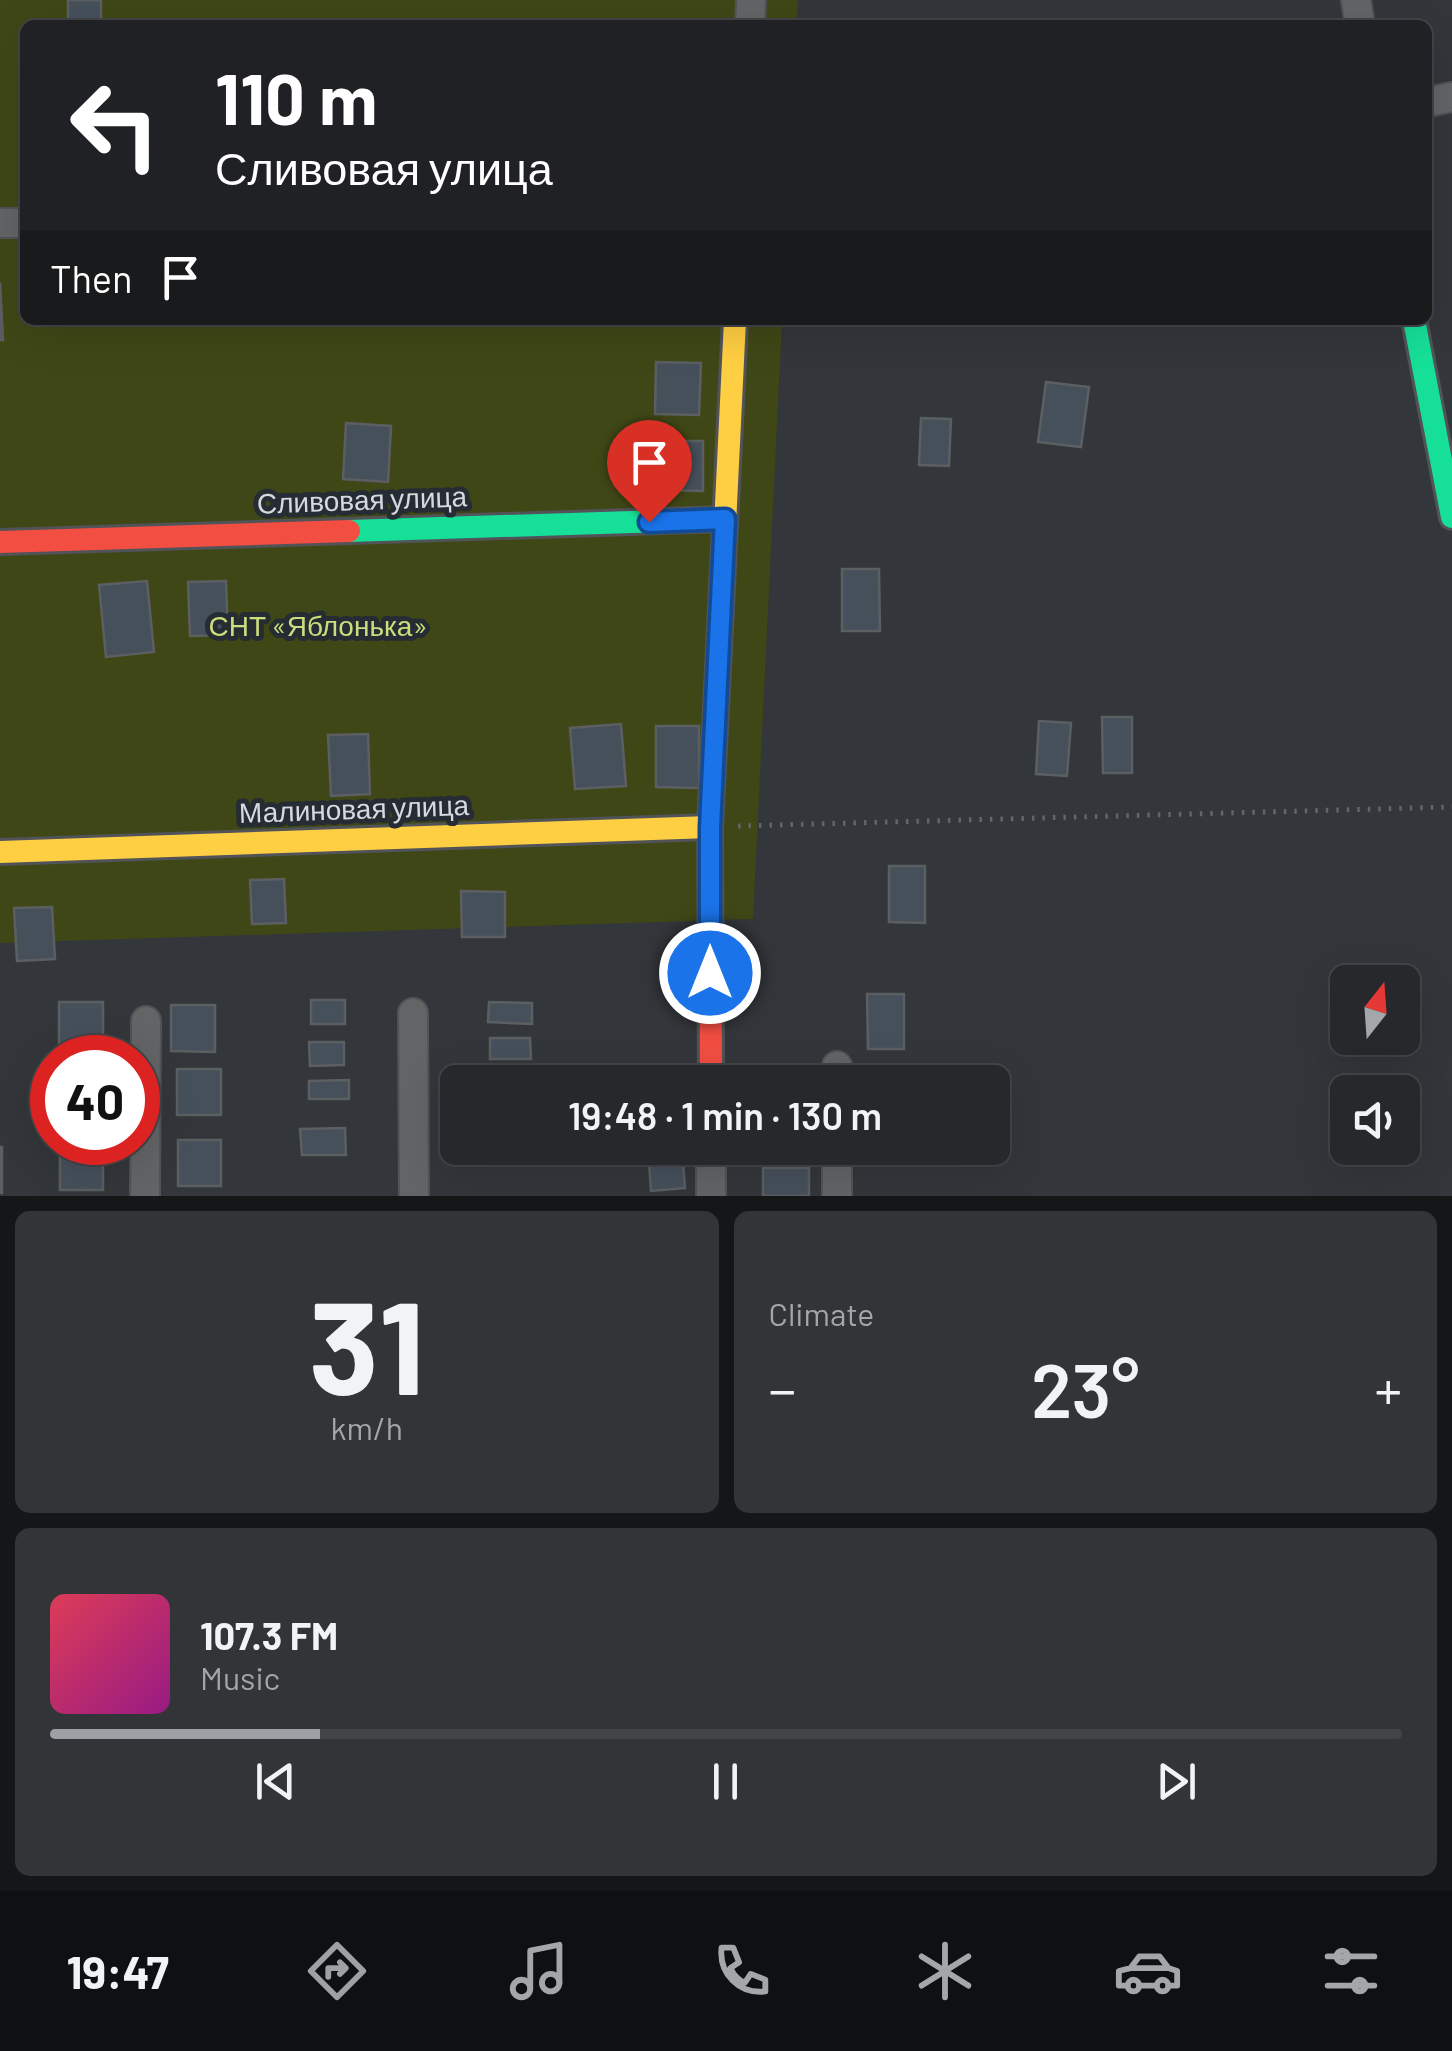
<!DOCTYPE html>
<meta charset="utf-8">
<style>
:root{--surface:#26282c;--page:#323438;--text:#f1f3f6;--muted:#a4a6a9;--line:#424448;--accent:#9da0a5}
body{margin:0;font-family:Barlow,sans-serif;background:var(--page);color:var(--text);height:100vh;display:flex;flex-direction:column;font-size:38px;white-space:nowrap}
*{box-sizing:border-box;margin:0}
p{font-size:32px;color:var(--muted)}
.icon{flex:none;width:55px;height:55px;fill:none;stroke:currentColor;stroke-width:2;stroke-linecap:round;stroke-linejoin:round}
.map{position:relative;height:1196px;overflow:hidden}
.drawer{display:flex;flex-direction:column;gap:15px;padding:15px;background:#151618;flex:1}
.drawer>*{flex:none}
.hud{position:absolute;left:20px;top:20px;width:1412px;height:305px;border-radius:15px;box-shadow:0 10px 40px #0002,0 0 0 2px var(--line);background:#202124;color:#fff;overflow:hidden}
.needle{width:65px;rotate:17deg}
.controls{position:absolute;left:1330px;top:965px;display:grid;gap:20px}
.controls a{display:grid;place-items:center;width:90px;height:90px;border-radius:15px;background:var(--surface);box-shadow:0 10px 40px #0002,0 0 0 2px var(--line);font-size:50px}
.speed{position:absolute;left:30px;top:1035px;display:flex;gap:20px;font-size:50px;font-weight:700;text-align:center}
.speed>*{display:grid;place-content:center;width:130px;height:130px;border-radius:50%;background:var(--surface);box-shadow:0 10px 40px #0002,0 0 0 2px var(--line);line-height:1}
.speed .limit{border:15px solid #d22;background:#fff;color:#111}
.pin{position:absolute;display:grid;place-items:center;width:85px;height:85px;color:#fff;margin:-102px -42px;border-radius:50% 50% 50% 0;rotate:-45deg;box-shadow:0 0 10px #0007}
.pin .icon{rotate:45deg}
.me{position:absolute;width:110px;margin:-55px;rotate:0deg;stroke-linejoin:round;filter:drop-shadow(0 0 8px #0008)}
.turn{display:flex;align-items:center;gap:35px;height:210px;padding:0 30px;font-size:45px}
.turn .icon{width:130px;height:130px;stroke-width:2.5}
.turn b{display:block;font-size:70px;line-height:85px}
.then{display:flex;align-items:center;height:95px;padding:0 30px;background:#0003;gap:20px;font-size:38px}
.big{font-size:75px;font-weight:600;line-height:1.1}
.drawer .card{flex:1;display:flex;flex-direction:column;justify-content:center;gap:15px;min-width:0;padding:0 35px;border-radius:15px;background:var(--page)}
.drawer .dial{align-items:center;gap:0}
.dial b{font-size:130px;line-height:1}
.song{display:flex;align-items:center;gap:30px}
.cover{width:120px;height:120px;border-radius:15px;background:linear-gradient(135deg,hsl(350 70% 55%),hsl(310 70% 35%))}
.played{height:10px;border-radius:5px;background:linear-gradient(90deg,var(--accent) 20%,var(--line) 20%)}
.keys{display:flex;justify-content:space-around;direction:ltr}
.heat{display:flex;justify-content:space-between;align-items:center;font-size:55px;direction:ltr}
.drawer .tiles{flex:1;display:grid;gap:15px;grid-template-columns:1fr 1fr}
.card:last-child{grid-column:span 2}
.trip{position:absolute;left:440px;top:1065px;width:570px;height:100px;border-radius:15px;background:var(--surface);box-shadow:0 10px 40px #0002,0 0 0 2px var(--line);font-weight:600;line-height:100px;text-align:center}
.menu{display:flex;height:160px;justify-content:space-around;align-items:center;background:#0f1012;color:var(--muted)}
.menu .icon{width:70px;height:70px}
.menu .on{color:var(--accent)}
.menu b{font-size:45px;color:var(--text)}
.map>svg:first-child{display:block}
.green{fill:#404716}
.building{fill:#46505b;stroke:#5c5f62;stroke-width:2.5}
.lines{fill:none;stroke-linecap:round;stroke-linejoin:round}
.street-casing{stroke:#505357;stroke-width:32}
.fast-casing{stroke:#505357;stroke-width:28}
.slow-casing{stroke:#505357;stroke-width:28}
.jam-casing{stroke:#505357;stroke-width:28}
.path{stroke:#636568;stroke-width:5;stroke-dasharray:2.5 8;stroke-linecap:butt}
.street{stroke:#626466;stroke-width:28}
.fast{stroke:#16e098;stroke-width:22}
.slow{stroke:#ffcf43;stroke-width:22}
.jam{stroke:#f24e42;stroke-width:22}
.route-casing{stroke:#114b97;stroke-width:25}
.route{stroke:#1a73e8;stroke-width:18}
.labels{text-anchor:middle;stroke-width:10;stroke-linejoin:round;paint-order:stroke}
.street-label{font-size:28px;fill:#d6d9de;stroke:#262c33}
.park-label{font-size:28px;fill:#ccdd7d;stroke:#262c33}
</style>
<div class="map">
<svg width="1452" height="1196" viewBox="0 0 1452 1196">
<rect width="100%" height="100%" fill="#33363a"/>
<!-- green -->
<path class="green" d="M0 0H798L796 25H25V320H782L753 919 0 943Z"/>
<!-- building -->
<path class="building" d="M68 0H101V23L68 22Z
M0 282 3 340H0Z
M656 362 701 363 699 415 655 414Z
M1046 382 1089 387 1081 447 1038 442Z
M921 418 951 419 949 466 919 465Z
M346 423 391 426 388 482 343 479Z
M659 441H703V491L659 490Z
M842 569H879L880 631H842Z
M147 581 154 652 106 657 99 585Z
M226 581 228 635 190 636 188 582Z
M1102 717H1132V773H1103Z
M1039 721 1071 723 1067 776 1036 774Z
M621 724 626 786 575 789 570 728Z
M656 726H699V788L656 787Z
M368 734 370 794 331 796 328 735Z
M889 866H925V923L889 922Z
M284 879 286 923 252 924 250 880Z
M461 891 505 892V937H462Z
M52 907 55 959 17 961 14 908Z
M867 994H904V1049H868Z
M311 1000H345V1024H311Z
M59 1002H103V1048H59Z
M489 1002 532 1003V1024L488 1022Z
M171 1005H215V1052L171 1051Z
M490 1038H530L531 1059H490Z
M309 1042H344V1065L310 1066Z
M177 1069H221V1115H177Z
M531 1077V1082H490V1078Z
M349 1080V1099H309V1081Z
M345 1128 346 1155H302L300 1129Z
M178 1140H221V1186H178Z
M60 1144 103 1145V1190H60Z
M0 1147H2V1193H0Z
M648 1148H682L685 1188 651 1191Z
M763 1168H809V1196H763Z"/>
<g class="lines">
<!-- street casing -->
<g class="street-casing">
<path id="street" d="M1356 0 1360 25
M750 25 751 0
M1428 102 1452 97
M0 223H25
M413 1013 414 1196
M837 1066V1082
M711 1148V1196
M837 1148V1196
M145 1196 146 1021"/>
</g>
<!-- fast casing -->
<g class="fast-casing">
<path id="fast" d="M1414 320 1452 517
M349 531 725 519"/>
</g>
<!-- slow casing -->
<g class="slow-casing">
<path id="slow" d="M718 668 735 320
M0 852 710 827"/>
</g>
<!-- jam casing -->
<g class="jam-casing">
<path id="jam" d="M0 542 349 531
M711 1082 710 827 718 668"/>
</g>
<!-- path -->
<path class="path" d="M738 826 1452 807"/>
<!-- street -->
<use href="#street" class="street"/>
<!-- fast -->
<use href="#fast" class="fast"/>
<!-- slow -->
<use href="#slow" class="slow"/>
<!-- jam -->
<use href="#jam" class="jam"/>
</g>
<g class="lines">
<!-- route casing -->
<g class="route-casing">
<path id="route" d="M649 522 725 519 710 827V973"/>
</g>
<!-- route -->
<use href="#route" class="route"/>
</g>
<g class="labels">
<!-- street labels -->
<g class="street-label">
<text transform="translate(362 500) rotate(-2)" y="10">Сливовая улица</text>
<text transform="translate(354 809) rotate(-2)" y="10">Малиновая улица</text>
</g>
<!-- park labels -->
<g class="park-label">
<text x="318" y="636">СНТ «Яблонька»</text>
</g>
</g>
</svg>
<div class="controls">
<a><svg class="needle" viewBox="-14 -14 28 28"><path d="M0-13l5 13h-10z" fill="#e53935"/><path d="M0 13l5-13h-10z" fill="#a4a6a9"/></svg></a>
<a><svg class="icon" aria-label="sound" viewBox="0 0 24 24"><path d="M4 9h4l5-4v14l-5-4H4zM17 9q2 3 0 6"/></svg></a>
</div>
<div class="speed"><div class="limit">40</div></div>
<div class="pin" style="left:649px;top:522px;background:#d93025"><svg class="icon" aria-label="arrive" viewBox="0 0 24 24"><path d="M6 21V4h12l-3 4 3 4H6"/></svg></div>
<svg class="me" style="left:710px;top:973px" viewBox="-20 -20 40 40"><circle r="17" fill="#1a73e8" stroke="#fff" stroke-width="3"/><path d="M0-11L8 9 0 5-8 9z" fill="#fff"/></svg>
<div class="trip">19:48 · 1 min · 130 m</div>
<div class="hud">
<div class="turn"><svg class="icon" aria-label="left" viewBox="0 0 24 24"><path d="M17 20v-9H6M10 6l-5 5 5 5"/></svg><div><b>110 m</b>Сливовая улица</div></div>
<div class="then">Then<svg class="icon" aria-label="arrive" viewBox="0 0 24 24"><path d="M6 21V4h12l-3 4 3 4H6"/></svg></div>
</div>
</div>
<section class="drawer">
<div class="tiles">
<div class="card dial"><b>31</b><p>km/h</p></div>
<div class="card"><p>Climate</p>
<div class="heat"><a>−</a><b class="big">23°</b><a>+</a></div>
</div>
<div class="card">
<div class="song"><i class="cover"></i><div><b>107.3 FM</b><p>Music</p></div></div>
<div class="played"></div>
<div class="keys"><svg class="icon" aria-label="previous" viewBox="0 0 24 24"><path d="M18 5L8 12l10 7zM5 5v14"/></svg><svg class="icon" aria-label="pause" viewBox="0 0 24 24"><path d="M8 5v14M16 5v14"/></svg><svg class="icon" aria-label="next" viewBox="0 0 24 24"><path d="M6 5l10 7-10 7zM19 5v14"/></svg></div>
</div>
</div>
</section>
<nav class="menu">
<b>19:47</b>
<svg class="icon on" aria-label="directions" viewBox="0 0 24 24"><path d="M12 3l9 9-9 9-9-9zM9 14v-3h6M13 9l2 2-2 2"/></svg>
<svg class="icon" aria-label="music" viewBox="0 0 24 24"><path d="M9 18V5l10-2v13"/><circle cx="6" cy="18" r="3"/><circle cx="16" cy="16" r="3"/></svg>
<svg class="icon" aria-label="phone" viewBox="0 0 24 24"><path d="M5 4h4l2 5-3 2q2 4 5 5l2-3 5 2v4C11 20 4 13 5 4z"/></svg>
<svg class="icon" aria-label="climate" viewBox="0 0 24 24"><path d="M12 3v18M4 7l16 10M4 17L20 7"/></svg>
<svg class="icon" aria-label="car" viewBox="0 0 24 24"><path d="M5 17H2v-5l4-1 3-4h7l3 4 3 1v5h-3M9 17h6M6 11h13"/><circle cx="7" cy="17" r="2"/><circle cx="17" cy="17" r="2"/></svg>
<svg class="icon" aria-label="filters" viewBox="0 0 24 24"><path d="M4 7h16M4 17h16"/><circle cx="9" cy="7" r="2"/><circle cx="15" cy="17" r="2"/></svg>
</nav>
